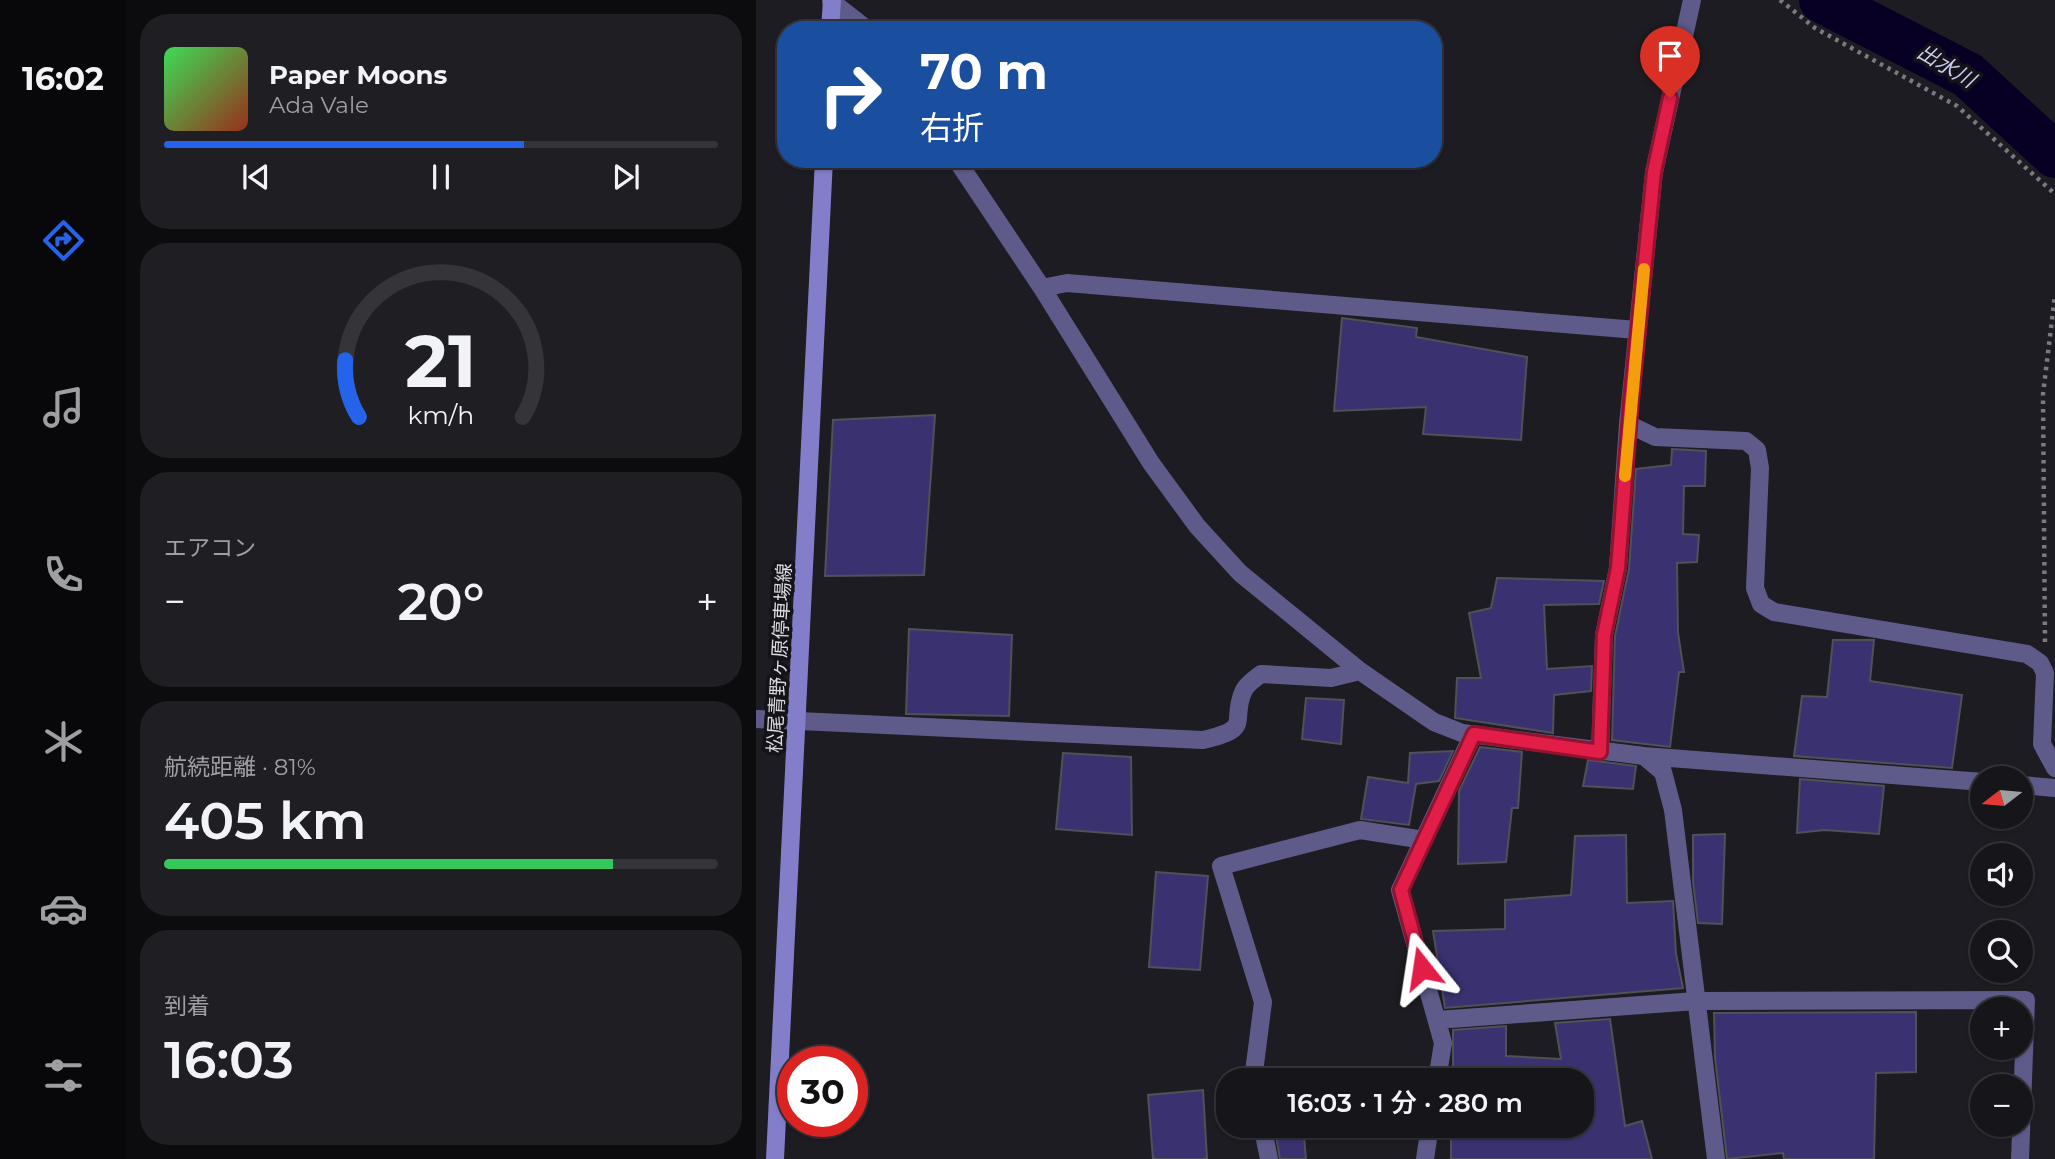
<!DOCTYPE html>
<html lang="ja">
<meta charset="utf-8">
<style>
:root{--surface:#15151a;--page:#1e1e23;--text:#f1f3f6;--muted:#9d9fa2;--line:#343439;--accent:#2563eb}
body{margin:0;font-family:Montserrat,"Noto Sans JP",sans-serif;background:var(--page);color:var(--text);height:100vh;display:flex;flex-direction:column;font-size:26px;white-space:nowrap}
*{box-sizing:border-box;margin:0}
p{font-size:23px;color:var(--muted)}
.icon{flex:none;width:38px;height:38px;fill:none;stroke:currentColor;stroke-width:2;stroke-linecap:round;stroke-linejoin:round}
.map{position:relative;flex:1;overflow:hidden}
.details{display:flex;flex-direction:column;gap:14px;padding:14px;background:#0c0c0e;width:630px}
.details>*{flex:none}
.hud{position:absolute;left:21px;top:21px;width:665px;height:147px;border-radius:28px;box-shadow:0 2px 5px #0004,0 0 0 2px var(--line);background:#1a4fa0;color:#fff;overflow:hidden}
.needle{width:46px;rotate:254deg}
.buttons{position:absolute;left:1214px;top:766px;display:grid;gap:14px}
.buttons a{display:grid;place-items:center;width:63px;height:63px;border-radius:50%;background:var(--surface);box-shadow:0 2px 5px #0004,0 0 0 2px var(--line);font-size:35px}
.speed{position:absolute;left:21px;top:1046px;display:flex;gap:14px;font-size:35px;font-weight:700;text-align:center}
.speed>*{display:grid;place-content:center;width:91px;height:91px;border-radius:50%;background:var(--surface);box-shadow:0 2px 5px #0004,0 0 0 2px var(--line);line-height:1}
.speed .limit{border:10px solid #d22;background:#fff;color:#111}
.pin{position:absolute;display:grid;place-items:center;width:60px;height:60px;color:#fff;margin:-72px -30px;border-radius:50% 50% 50% 0;rotate:-45deg;box-shadow:0 0 7px #0007}
.pin .icon{rotate:45deg}
.me{position:absolute;width:77px;margin:-38px;rotate:345deg;stroke-linejoin:round;filter:drop-shadow(0 0 5px #0008)}
.turn{display:flex;align-items:center;gap:24px;height:147px;padding:0 28px;font-size:32px}
.turn .icon{width:91px;height:91px;stroke-width:2.5}
.turn b{display:block;font-size:49px;line-height:60px}
.big{font-size:52px;font-weight:600;line-height:1.1}
.details .card{flex:1;display:flex;flex-direction:column;justify-content:center;gap:10px;min-width:0;padding:0 24px;border-radius:28px;background:var(--page)}
.details .dial{align-items:center;gap:0}
.dial svg{height:182px;overflow:visible;fill:none;stroke:var(--line);stroke-width:7;stroke-linecap:round;text-anchor:middle}
.dial text{fill:var(--text);stroke:none}
.song{display:flex;align-items:center;gap:21px}
.cover{width:84px;height:84px;border-radius:10px;background:linear-gradient(135deg,hsl(130 70% 55%),hsl(10 70% 35%))}
.played{height:7px;border-radius:4px;background:linear-gradient(90deg,var(--accent) 65%,var(--line) 65%)}
.keys{display:flex;justify-content:space-around;direction:ltr}
.heat{display:flex;justify-content:space-between;align-items:center;font-size:38px;direction:ltr}
.charge{height:10px;border-radius:5px;background:linear-gradient(90deg,#34c759 81%,var(--line) 0)}
.trip{position:absolute;left:460px;top:1068px;width:378px;height:70px;border-radius:28px;background:var(--surface);box-shadow:0 2px 5px #0004,0 0 0 2px var(--line);font-weight:600;line-height:70px;text-align:center}
main{display:flex;flex:1;min-height:0}
.tab-bar{display:flex;flex-direction:column;width:126px;justify-content:space-around;align-items:center;background:#08080a;color:var(--muted)}
.tab-bar .icon{width:49px;height:49px}
.tab-bar .current{color:var(--accent)}
.tab-bar b{font-size:32px;color:var(--text)}
.map>svg:first-child{display:block}
.lines{fill:none;stroke-linecap:round;stroke-linejoin:round}
.river{stroke:#070024;stroke-width:46}
.building{fill:#3a3270;stroke:#505057;stroke-width:2}
.path{stroke:#7a7a7f;stroke-width:4.5;stroke-dasharray:3.5 5;stroke-linecap:butt}
.street{stroke:#5e5b8a;stroke-width:18}
.secondary{stroke:#837ec9;stroke-width:18}
.route-casing{stroke:#92132f;stroke-width:18}
.route{stroke:#e11d48;stroke-width:12}
.slow{stroke:#f59e0b;stroke-width:12}
.labels{text-anchor:middle;stroke-width:7;stroke-linejoin:round;paint-order:stroke}
.street-label{font-size:19px;fill:#dadade;stroke:#131319}
.water-label{font-size:21px;font-style:italic;fill:#cccbf2;stroke:#131319}
</style>
<main>
<nav class="tab-bar">
<b>16:02</b>
<svg class="icon current" aria-label="directions" viewBox="0 0 24 24"><path d="M12 3l9 9-9 9-9-9zM9 14v-3h6M13 9l2 2-2 2"/></svg>
<svg class="icon" aria-label="music" viewBox="0 0 24 24"><path d="M9 18V5l10-2v13"/><circle cx="6" cy="18" r="3"/><circle cx="16" cy="16" r="3"/></svg>
<svg class="icon" aria-label="phone" viewBox="0 0 24 24"><path d="M5 4h4l2 5-3 2q2 4 5 5l2-3 5 2v4C11 20 4 13 5 4z"/></svg>
<svg class="icon" aria-label="climate" viewBox="0 0 24 24"><path d="M12 3v18M4 7l16 10M4 17L20 7"/></svg>
<svg class="icon" aria-label="car" viewBox="0 0 24 24"><path d="M5 17H2v-5l4-1 3-4h7l3 4 3 1v5h-3M9 17h6M6 11h13"/><circle cx="7" cy="17" r="2"/><circle cx="17" cy="17" r="2"/></svg>
<svg class="icon" aria-label="filters" viewBox="0 0 24 24"><path d="M4 7h16M4 17h16"/><circle cx="9" cy="7" r="2"/><circle cx="15" cy="17" r="2"/></svg>
</nav>
<section class="details">
<div class="card">
<div class="song"><i class="cover"></i><div><b>Paper Moons</b><p>Ada Vale</p></div></div>
<div class="played"></div>
<div class="keys"><svg class="icon" aria-label="previous" viewBox="0 0 24 24"><path d="M18 5L8 12l10 7zM5 5v14"/></svg><svg class="icon" aria-label="pause" viewBox="0 0 24 24"><path d="M8 5v14M16 5v14"/></svg><svg class="icon" aria-label="next" viewBox="0 0 24 24"><path d="M6 5l10 7-10 7zM19 5v14"/></svg></div>
</div>
<div class="card dial"><svg viewBox="0 0 100 80">
<path d="M14 69A42 42 0 1 1 86 69"/>
<path d="M14 69A42 42 0 0 1 8 44" stroke="#2563eb"/>
<text x="50" y="56" font-size="32" font-weight="700">21</text>
<text x="50" y="72" font-size="11">km/h</text>
</svg></div>
<div class="card"><p>エアコン</p>
<div class="heat"><a>−</a><b class="big">20°</b><a>+</a></div>
</div>
<div class="card"><p>航続距離 · 81%</p><b class="big">405 km</b><div class="charge"></div></div>
<div class="card"><p>到着</p><b class="big">16:03</b></div>
</section>
<div class="map">
<svg width="1299" height="1159" viewBox="0 0 1299 1159">
<rect width="100%" height="100%" fill="#1c1c22"/>
<g class="lines">
<!-- river -->
<path class="river" d="M1066 0 1212 75 1299 155"/>
</g>
<!-- building -->
<path class="building" d="M586 318 661 328 660 337 771 357 765 440 667 434 670 407 578 411Z
M179 415 168 575 69 576 77 420Z
M916 449 950 451 949 486H928L927 534 943 535 941 562 921 563 922 633 928 672H923L914 747 856 740 859 636 873 569 880 469 915 465Z
M741 578 848 581 843 604 788 605 791 669 836 666 835 691 798 695 797 733 699 718 701 678H725L713 613 735 608Z
M153 629 256 635 253 716 150 714Z
M1077 640H1118L1114 681 1206 695 1196 768 1038 756 1046 696 1071 697Z
M550 698 588 700 585 744 546 739Z
M724 747 766 752 762 808H756L750 862 702 864 703 791Z
M697 751 683 781 660 784 653 825 605 819 612 777 652 783 654 753Z
M307 753 375 757 376 835 300 829Z
M832 760 880 766 877 789 827 786Z
M1044 779 1128 786 1123 834 1069 830 1041 833Z
M969 834 966 924 942 923 937 882V835Z
M870 835 871 903 917 901 920 954 927 988 689 1008 677 931 749 929V900L815 895 819 836Z
M400 872 452 876 444 970 393 967Z
M1160 1012V1072L1120 1073 1118 1159H1028L1027 1153 971 1159 959 1058 958 1013Z
M854 1019 869 1126 886 1121 896 1159H695V1125H826V1080H697V1030L750 1026V1056L805 1059 799 1023Z
M447 1090 451 1159H397L392 1095Z
M518 1125H547L550 1159H524Z"/>
<g class="lines">
<!-- path -->
<path class="path" d="M1024 0 1059 28 1201 106 1299 194
M1289 642 1287 394 1299 295"/>
<!-- street -->
<path class="street" d="M75 1 112 30
M200 159 286 288 395 463 441 526 484 573 604 671 678 722 706 733 888 756 907 772 917 810 960 1159
M286 288 311 283 881 330
M872 424 899 437 990 441 1001 450 1004 468 999 588 1005 604 1018 612 1271 654 1284 663 1289 673 1286 744 1299 768
M0 719 447 740C499 728 473 722 488 690 491 684 500 678 505 674L575 678 604 671
M844 752 848 635 862 568 872 424 898 172 936 0
M888 756 1227 782
M1265 785 1299 788
M681 1020 940 1001 1270 1000 1264 1159
M497 1080 507 1002 465 866 604 830 668 840
M681 1080 687 1043 644 890 717 734
M506 1125 513 1159
M669 1159 674 1125"/>
<!-- secondary -->
<path class="secondary" d="M74 30 76 0
M19 1159 68 159"/>
</g>
<g class="lines">
<!-- route casing -->
<g class="route-casing">
<path id="route" d="M666 968 645 890 718 734 844 752 848 635 862 568 875 401 898 172 914 98"/>
</g>
<!-- route -->
<use href="#route" class="route"/>
<!-- slow -->
<path class="slow" d="M869 476 888 269"/>
</g>
<g class="labels">
<!-- street labels -->
<g class="street-label">
<text transform="translate(23 658) rotate(-87)" y="7">松尾青野ヶ原停車場線</text>
</g>
<!-- water labels -->
<g class="water-label">
<text transform="translate(1190 66) rotate(31)" y="7">出水川</text>
</g>
</g>
</svg>
<div class="buttons">
<a><svg class="needle" viewBox="-14 -14 28 28"><path d="M0-13l5 13h-10z" fill="#e53935"/><path d="M0 13l5-13h-10z" fill="#9d9fa2"/></svg></a>
<a><svg class="icon" aria-label="sound" viewBox="0 0 24 24"><path d="M4 9h4l5-4v14l-5-4H4zM17 9q2 3 0 6"/></svg></a>
<a><svg class="icon" aria-label="search" viewBox="0 0 24 24"><circle cx="10" cy="10" r="6"/><path d="M15 15l6 6"/></svg></a>
<a>+</a>
<a>−</a>
</div>
<div class="speed"><div class="limit">30</div></div>
<div class="pin" style="left:914px;top:98px;background:#d93025"><svg class="icon" aria-label="arrive" viewBox="0 0 24 24"><path d="M6 21V4h12l-3 4 3 4H6"/></svg></div>
<svg class="me" style="left:666px;top:968px" viewBox="-20 -20 40 40"><path d="M0-17L14 15 0 8-14 15z" fill="#e11d48" stroke="#fff" stroke-width="4"/></svg>
<div class="trip">16:03 · 1 分 · 280 m</div>
<div class="hud">
<div class="turn"><svg class="icon" aria-label="right" viewBox="0 0 24 24"><path d="M7 20v-9h11M14 6l5 5-5 5"/></svg><div><b>70 m</b>右折</div></div>
</div>
</div>
</main>
